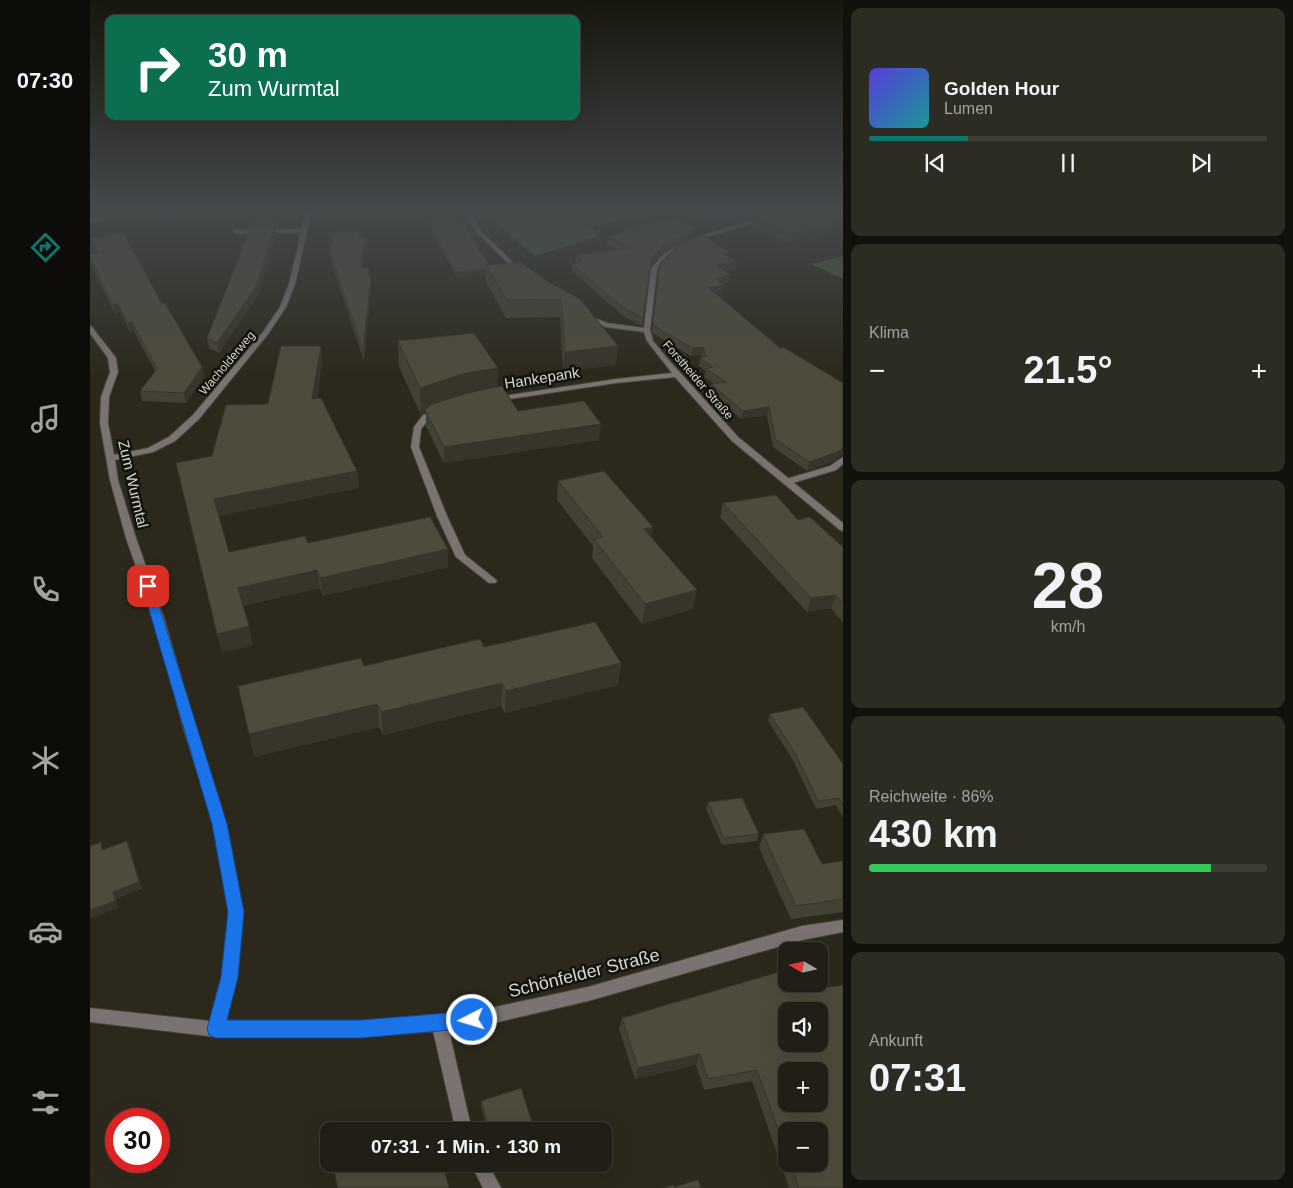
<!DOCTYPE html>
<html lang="de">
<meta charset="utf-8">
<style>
:root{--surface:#211f15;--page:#2d2c22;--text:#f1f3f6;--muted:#a2a2a0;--line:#3e3d34;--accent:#0f766e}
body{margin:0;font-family:Helvetica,sans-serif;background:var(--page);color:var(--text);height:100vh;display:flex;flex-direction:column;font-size:19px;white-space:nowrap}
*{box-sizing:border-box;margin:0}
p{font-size:16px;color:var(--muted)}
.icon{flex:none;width:28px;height:28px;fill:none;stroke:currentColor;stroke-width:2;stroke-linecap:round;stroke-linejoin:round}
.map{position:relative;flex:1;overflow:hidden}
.drawer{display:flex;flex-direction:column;gap:8px;padding:8px;background:#12110c;width:450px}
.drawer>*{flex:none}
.guide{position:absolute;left:15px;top:15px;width:475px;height:105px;border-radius:10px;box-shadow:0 5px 20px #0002,0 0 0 1px var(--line);background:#0b6e4f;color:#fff;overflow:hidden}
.needle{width:32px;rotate:279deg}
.controls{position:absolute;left:688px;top:942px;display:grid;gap:10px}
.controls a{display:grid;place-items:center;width:50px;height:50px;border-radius:10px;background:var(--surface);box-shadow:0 5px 20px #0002,0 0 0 1px var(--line);font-size:25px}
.speed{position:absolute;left:15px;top:1108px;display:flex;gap:10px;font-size:25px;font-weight:700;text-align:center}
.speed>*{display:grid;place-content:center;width:65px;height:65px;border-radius:50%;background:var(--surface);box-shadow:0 5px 20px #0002,0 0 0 1px var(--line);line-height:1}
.speed .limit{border:8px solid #d22;background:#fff;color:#111}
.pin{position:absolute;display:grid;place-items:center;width:42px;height:42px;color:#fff;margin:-21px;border-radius:10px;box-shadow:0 2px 8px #0006}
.me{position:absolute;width:55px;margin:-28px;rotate:265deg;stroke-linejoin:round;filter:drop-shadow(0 0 4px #0008)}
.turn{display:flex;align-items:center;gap:18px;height:105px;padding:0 20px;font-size:22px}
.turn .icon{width:65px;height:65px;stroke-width:2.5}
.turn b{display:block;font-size:35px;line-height:42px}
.big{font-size:38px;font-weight:700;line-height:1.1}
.drawer .card{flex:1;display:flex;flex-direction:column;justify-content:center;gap:8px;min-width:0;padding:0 18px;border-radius:10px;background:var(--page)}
.drawer .dial{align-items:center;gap:0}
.dial b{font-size:65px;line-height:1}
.song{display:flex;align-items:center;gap:15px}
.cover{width:60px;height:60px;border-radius:8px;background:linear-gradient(135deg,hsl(250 70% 55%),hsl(180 70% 35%))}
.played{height:5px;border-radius:2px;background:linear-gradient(90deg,var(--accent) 25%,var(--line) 25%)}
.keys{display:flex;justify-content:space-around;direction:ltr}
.heat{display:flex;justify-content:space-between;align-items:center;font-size:28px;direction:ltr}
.charge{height:8px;border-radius:4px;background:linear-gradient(90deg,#34c759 86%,var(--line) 0)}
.trip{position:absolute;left:230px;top:1122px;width:292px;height:50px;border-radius:10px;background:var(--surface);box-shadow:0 5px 20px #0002,0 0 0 1px var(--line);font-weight:700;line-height:50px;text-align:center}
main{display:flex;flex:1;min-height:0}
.tabs{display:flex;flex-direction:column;width:90px;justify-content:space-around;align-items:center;background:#0d0c08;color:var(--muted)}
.tabs .icon{width:35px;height:35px}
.tabs .active{color:var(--accent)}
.tabs b{font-size:22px;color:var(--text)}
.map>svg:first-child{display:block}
.green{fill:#43593b}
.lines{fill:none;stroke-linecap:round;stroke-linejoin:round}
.lane-casing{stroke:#484538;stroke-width:2}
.street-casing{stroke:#484538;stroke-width:2}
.lane{fill:#7b7272;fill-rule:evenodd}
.street{fill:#7b7272;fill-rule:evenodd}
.wall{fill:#434034;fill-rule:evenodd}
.shaded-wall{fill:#37342a}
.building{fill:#4e4b3c;stroke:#37342a;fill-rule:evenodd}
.route{fill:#1a73e8;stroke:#114b97}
.labels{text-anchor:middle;stroke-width:5;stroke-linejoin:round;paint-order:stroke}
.far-street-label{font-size:12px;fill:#d8d6cd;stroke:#13120c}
.street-label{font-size:15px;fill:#d8d6cd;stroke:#13120c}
.near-street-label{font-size:18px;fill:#d8d6cd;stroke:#13120c}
</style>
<main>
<nav class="tabs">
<b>07:30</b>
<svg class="icon active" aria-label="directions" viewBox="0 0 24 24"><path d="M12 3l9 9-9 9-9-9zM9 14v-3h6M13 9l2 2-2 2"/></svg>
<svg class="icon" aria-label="music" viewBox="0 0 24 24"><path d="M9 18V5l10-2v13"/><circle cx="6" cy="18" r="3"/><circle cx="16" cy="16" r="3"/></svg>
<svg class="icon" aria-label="phone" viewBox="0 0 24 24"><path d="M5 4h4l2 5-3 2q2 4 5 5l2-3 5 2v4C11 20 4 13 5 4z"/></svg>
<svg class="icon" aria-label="climate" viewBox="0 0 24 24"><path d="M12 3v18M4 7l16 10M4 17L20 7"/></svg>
<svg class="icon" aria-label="car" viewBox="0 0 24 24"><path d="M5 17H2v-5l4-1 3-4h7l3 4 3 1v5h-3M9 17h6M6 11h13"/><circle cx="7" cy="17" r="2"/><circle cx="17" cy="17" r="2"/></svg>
<svg class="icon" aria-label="filters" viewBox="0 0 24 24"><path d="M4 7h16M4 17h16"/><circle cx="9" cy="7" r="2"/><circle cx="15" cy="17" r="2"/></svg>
</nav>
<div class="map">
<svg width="753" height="1188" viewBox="0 0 753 1188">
<rect width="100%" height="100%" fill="#2c291c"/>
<!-- green -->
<path class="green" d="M0 209H85L0 223Z
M397 209H522L537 217 499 226 509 236 445 256 408 225Z
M753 256V279L721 264Z"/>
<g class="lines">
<!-- lane casing -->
<g class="lane-casing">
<path id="lane" d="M753 457V464L746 470 696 485 692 482 693 480 740 466Z
M349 1014 354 1017 357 1022 382 1131H366L341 1022 344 1017Z
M381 1164H398L411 1188H393Z"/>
</g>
<!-- street casing -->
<g class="street-casing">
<path id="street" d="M216 209H222L205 284 196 307 178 334 109 419 85 441 63 452 25 460 28 480 46 538 74 618 106 730 136 824 153 912 146 977 135 1021H271L382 1012 498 987 712 926 753 920V932L712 940 498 1001 382 1028 271 1037H126L0 1022V1008L120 1021 132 977 139 912 124 824 94 730 64 618 36 538 20 480 10 423 11 397 20 372 18 358 0 333V326L2 327 26 358 28 372 19 397 18 423 24 455 58 448 79 437 103 415 173 332 190 307 199 284 211 233 146 234 143 232 146 230 212 229Z
M374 209H380L391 231 431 270V272H427L387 233Z
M671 218 676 219 604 241 586 250 575 259 567 269 560 330 563 341 576 357 648 437 753 523V531L750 530 642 441 585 377 526 383 406 401 402 399 406 397 526 379 582 373 557 341 554 332 516 327 494 317 497 315 517 323 554 328 561 269 571 257 582 248 600 239Z
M348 411 352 413 351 415 339 419 331 429 329 447 357 516 375 555 405 579 407 581 405 583H399L366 557 347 516 321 447 324 427 333 415Z"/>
</g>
<!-- lane -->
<use href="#lane" class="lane"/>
<!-- street -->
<use href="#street" class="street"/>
</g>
<!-- wall -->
<path class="wall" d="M168 209H194L189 227 185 228 186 235 168 295 129 353 119 348 117 338 165 227 164 218Z
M621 209H741L740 230V234L699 243 660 226 662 218 649 221Z
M338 215 399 265 430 262 528 346 525 365 473 371 470 317 416 318 396 282V275L367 277 336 223 335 217H338Z
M537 228 604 236 572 254 560 266 552 326 533 316 482 271V264L485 263 486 255 528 249 516 244 517 237 537 231Z
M270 231 271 237H275L276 247 273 268H279L281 286 274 361 241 261 240 252Z
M0 238 72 304 112 367 114 377 96 403 52 401 50 391 65 371 44 331 40 332 31 313 25 314 1 263 0 254 6 253 2 246Z
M639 257 647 262 646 269 634 271 641 275 639 282 633 284 634 285 633 292 626 294 690 348 753 383V456L752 455 744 461 717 471 683 447 677 415 651 419 620 392 621 384H625L614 377 616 371 609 366 610 358 612 357V355L601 356 563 333 562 330 570 263Z
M308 341 407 387 428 411 509 440 354 463 336 426V413L331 415 309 367Z
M231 346 232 361 227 399 267 471 269 488 128 516 139 552 218 543 358 567 233 596 230 588 153 606 163 645 132 652 86 463 122 456 178 404Z
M468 481 561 537 603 609 552 624 502 558 503 546 467 500Z
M633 503 708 520 753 547V623L741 608 717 612 630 517Z
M394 647 531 663 528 685 415 713 411 706 293 735 289 727 164 757 274 666Z
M680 714 753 764V818L746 805 726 809 703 760 678 721Z
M618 802 669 834 667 841 632 845 616 809Z
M673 834 732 864 753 862V912L701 919 669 848Z
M692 971 753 1188H699L662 1081 614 1090 606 1065 545 1079 529 1029 532 1018ZM696 1131 729 1164H696Z
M391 1101 445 1131H398L391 1107Z"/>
<!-- shaded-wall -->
<path class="shaded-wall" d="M190 209H194L189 227 187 218Z
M669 209H700L662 217V218L649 221 650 213Z
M753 218V227L740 230V234L699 243 701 233Z
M185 226 186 235 168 295 129 353 127 343Z
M605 229 604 236 572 254 560 266 552 326 561 259 573 246Z
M275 237 276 247 272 278 271 268Z
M647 262 646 269 625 273 626 265Z
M396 269V275L367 277 366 272Z
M641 275 639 282 624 286 625 279Z
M281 276V286L274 361 273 351Z
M634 285 633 292 618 296 619 288Z
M28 304 31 313 25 314 23 305Z
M42 322 44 331 40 332 38 323Z
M231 346 232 361 224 416 222 399Z
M528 346 525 365 473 371 475 352Z
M613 347 612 355 601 356 603 348Z
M112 367 114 377 96 403 94 393Z
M408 368 407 395 335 410 336 413 331 415 330 388 372 374Z
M679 407 677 415 651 419 653 411Z
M511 424 509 440 354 463V447Z
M753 448 752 455 744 461 717 471 719 462Z
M267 471 269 488 127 516 124 499Z
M563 527 560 546 554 529Z
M358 549V567L233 596 230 578Z
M227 570 230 588 152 606 148 588Z
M607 590 603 609 552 624 555 604Z
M746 595 741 608 717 612 721 598Z
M159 626 163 645 132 652 127 634Z
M531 663 528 685 415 713 416 691Z
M412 683 411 706 293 735 291 712Z
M287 704 289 727 164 757 159 734Z
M37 841 40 848 52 889 26 899 28 908 0 919V910L23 892Z
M610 1054 606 1065 545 1079 548 1068Z"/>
<!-- building -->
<path class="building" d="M168 209H190L187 218H164Z
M640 209H669L650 213Z
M691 209H741L753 213V218L738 222 742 224 701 233 662 217Z
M367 213 399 265H396V269L366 272 335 217H339L338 215Z
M587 217 605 229 573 246 561 259 553 318 534 308 482 264 493 262 486 255 541 248 517 237 541 230 537 228Z
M185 226 167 285 127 343 117 338 161 227Z
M270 231 269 238 275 237 271 268H279L278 276H281L273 351 240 252 244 232Z
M33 233 72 304 75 303 112 367 94 393 50 391 67 369 42 322 38 323 28 304 23 305 0 257V254L8 253 0 238Z
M612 234 640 253 634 254 647 262 626 265 641 275 625 279 634 285 619 288 690 348 693 347 753 383V448L747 452 719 462 685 439 679 407 653 411 621 384 636 382 616 369 623 367 610 358 617 356 615 355 613 347 603 348 564 326 563 322 570 263 588 245Z
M430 262 460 283 490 299 528 346 475 352 471 299 417 300 396 265Z
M384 333 408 368 372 374 330 388 308 341Z
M191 346H231L222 399 231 398 267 471 124 499 139 552 215 536 218 543 340 517 358 549 230 578 227 570 148 588 159 626 127 634 86 463 122 456 136 405 178 404Z
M412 386 428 411 494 401 511 424 354 447 335 410 340 405 377 393Z
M514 471 563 527 554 529 607 590 555 604 504 539 513 537 468 481Z
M686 495 708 520 720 517 753 547V603L746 595 721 598 633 503Z
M505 622 531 663 416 691 412 683 291 712 287 704 159 734 148 686 271 658 274 666 390 639 394 647Z
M713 707 753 764V805L749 798 728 801 705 753 680 714Z
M652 798 669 834 634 838 618 802Z
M714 829 732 864 752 861 753 862V899L706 906 673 834Z
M37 841 49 882 23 892 25 901 0 910V846L11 842 12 850Z
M692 971 696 978V984H699L704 992 753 985V1188H709L701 1164H729V1131H696V1151L667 1070 618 1079 610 1054 548 1068 532 1018ZM696 1011H729V1044H696ZM696 1071H729V1104H696Z
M431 1088 445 1131H400L391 1101Z
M242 1164H353L359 1188H248Z
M608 1180 611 1188H573L583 1185 584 1187Z"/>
<!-- sky -->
<linearGradient id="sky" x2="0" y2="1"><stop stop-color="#18170f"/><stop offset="0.56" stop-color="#45494b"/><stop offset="1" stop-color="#45494b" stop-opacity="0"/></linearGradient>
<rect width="753" height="375" fill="url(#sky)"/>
<!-- route -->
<path class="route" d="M58 582 63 586 137 824 154 912 148 977 137 1020H271L382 1011 388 1014 391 1020 388 1026 382 1028 271 1038H126L119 1035 117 1029 131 977 138 912 122 824 52 586Z"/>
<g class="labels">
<!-- far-street labels -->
<g class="far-street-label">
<text transform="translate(137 363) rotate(-50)" y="4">Wacholderweg</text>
<text transform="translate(608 380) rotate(49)" y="4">Forstheider Straße</text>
</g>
<!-- street labels -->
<g class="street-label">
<text transform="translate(452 378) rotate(-9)" y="5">Hankepank</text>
<text transform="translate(43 484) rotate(77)" y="5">Zum Wurmtal</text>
</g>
<!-- near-street labels -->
<g class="near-street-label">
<text transform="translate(494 973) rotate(-14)" y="6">Schönfelder Straße</text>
</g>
</g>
</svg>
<div class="controls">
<a><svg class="needle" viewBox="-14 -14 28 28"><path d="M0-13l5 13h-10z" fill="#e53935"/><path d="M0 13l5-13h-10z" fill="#a2a2a0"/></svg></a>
<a><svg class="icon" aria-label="sound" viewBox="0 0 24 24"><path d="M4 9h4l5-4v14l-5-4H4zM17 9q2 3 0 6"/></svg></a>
<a>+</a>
<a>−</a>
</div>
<div class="speed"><div class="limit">30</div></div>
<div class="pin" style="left:58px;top:586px;background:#d93025"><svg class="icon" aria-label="arrive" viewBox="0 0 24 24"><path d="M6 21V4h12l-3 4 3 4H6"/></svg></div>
<svg class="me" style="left:382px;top:1020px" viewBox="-20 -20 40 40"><circle r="17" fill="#1a73e8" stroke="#fff" stroke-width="3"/><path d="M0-11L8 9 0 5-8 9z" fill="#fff"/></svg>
<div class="trip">07:31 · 1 Min. · 130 m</div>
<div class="guide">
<div class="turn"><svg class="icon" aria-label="right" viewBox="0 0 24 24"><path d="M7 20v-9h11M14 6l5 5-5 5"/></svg><div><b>30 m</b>Zum Wurmtal</div></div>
</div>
</div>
<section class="drawer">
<div class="card">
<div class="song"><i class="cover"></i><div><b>Golden Hour</b><p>Lumen</p></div></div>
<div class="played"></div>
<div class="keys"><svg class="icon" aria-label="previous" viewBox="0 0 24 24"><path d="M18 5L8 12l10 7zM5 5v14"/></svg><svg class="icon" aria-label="pause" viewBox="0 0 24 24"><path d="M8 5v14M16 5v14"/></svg><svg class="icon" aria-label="next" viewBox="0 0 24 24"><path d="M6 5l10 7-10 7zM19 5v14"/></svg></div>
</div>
<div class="card"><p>Klima</p>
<div class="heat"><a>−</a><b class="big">21.5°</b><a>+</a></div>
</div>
<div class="card dial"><b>28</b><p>km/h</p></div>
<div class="card"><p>Reichweite · 86%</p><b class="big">430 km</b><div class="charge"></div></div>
<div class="card"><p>Ankunft</p><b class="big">07:31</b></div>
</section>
</main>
